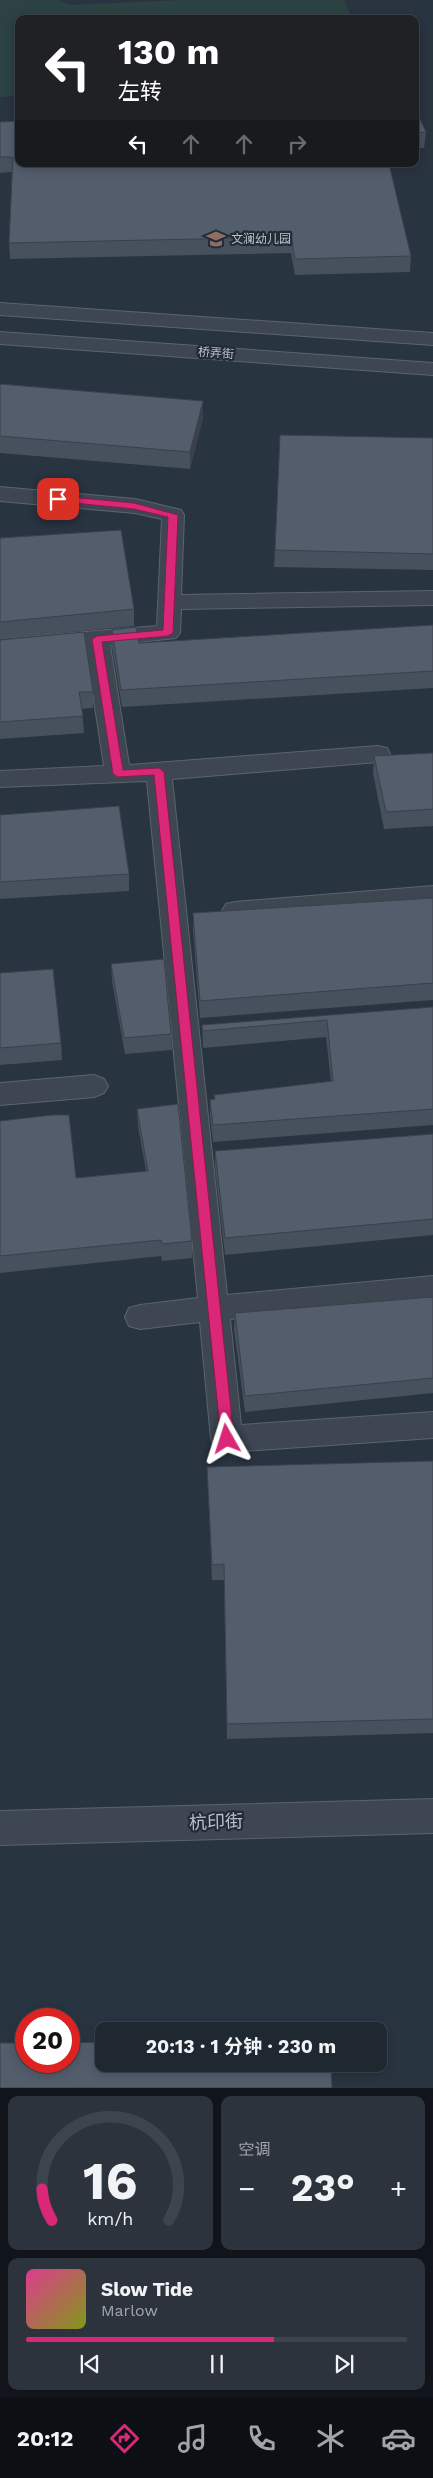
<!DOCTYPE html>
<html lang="zh">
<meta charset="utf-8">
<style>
:root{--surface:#1f2731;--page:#2c333d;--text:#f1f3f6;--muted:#a1a5ab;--line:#3c444d;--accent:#db2777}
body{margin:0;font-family:"Work Sans","Noto Sans SC",sans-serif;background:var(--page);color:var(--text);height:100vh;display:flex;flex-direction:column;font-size:19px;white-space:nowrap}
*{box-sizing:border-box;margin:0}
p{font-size:16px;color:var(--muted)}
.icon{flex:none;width:28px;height:28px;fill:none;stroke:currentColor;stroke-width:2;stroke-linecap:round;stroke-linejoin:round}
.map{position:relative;height:2088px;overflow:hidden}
.details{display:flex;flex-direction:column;gap:8px;padding:8px;background:#11151b;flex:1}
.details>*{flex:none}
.banner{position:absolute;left:15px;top:15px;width:404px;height:152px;border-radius:10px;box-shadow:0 2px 12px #0003,0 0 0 1px var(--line);background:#202124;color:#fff;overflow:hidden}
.speed{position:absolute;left:15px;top:2008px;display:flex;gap:10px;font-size:25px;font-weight:700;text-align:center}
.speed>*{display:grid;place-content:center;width:65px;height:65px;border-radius:50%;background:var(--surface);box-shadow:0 2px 12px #0003,0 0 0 1px var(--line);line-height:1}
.speed .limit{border:8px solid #d22;background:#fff;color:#111}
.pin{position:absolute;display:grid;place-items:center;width:42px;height:42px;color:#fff;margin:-21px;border-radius:10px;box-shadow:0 2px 8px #0006}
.me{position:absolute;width:55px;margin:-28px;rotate:354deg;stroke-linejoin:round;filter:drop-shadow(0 0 4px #0008)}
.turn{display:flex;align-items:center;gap:18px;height:105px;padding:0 20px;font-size:22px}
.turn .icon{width:65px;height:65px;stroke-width:2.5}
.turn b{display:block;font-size:35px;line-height:42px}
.lanes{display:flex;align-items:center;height:48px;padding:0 20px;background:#0003;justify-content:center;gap:25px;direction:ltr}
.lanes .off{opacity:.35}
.big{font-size:38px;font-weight:700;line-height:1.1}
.details .widget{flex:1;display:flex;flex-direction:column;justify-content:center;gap:8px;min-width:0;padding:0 18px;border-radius:10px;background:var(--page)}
.details .dial{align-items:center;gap:0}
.dial svg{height:130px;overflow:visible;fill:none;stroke:var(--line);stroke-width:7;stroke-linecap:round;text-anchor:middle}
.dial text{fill:var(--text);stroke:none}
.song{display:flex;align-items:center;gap:15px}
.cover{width:60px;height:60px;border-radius:8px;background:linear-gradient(135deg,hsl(330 70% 55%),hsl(70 70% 35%))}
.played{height:5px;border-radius:2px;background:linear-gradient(90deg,var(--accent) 65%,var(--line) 65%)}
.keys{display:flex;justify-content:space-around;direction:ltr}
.heat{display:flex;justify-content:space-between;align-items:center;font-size:28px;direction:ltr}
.details .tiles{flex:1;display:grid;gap:8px;grid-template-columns:1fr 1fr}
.widget:last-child{grid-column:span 2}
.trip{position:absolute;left:95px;top:2022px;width:292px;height:50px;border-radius:10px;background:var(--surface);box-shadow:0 2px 12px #0003,0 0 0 1px var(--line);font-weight:700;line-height:50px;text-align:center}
.tabs{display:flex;height:80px;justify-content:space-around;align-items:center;background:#0c1014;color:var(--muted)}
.tabs .icon{width:35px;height:35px}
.tabs .on{color:var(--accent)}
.tabs b{font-size:22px;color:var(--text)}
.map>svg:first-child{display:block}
.green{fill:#2c4243}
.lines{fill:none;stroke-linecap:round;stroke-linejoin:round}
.minor-casing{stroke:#5b646e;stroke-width:2}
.minor{fill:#3d4651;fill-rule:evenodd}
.wall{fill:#47505d}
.shaded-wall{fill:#3a414c}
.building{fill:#535d6c;stroke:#3a414c}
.route{fill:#db2777;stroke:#8e194d}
.labels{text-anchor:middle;stroke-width:4.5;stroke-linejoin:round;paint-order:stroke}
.far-poi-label{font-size:12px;fill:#bac1cb;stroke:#222b36;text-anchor:start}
.far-street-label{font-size:12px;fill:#bac1cb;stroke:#222b36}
.near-street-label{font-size:18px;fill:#bac1cb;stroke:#222b36}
</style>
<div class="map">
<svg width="433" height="2088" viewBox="0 0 433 2088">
<rect width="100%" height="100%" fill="#293441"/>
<!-- green -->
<path class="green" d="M0 0H58L70 5 181 0H344L352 19H19V96L0 97Z"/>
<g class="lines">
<!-- minor casing -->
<g class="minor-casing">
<path id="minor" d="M0 303 433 333V345L0 315Z
M0 332 433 363V375L0 344Z
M0 487 135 499 181 510 184 515 181 595 433 591V605L181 609 180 633 176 638 110 645 129 765 378 746 387 748 390 754 387 760 378 762 172 779 227 1295 433 1276V1300L230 1319 241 1425 433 1412V1438L227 1452 216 1448 211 1439 200 1322 140 1329 129 1326 125 1317 129 1308 140 1305 198 1298 147 781 0 787V771L104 766 86 647 0 655V639L157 626 162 519 135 513 0 501Z
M433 886V904L235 920 226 918 222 911 226 904 235 902Z
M94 1075 104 1079 108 1086 104 1093 94 1097 0 1105V1083Z
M433 1799V1833L0 1845V1811Z"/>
</g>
<!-- minor -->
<use href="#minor" class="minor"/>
</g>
<!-- wall -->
<path class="wall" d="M415 108 426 132 424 148H415Z
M0 122 411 256 410 272 295 275 291 253 10 259 9 243 12 172 0 173Z
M0 384 203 401V418L190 469 0 453Z
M433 438V570L274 567 275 550Z
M0 538 134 609V626L0 639Z
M433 625V688L122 707 112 647V630L139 643Z
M0 640 93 692V708L82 709 84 733 0 739Z
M433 753V826L384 829 373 773 374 756Z
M0 815 129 874V891L0 899Z
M433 898V1000L200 1018 193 930V913Z
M111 964 171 1034 172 1050 125 1054 112 981Z
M0 973 61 1043 62 1060 0 1065Z
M433 1007V1125L213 1142 210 1116V1100L214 1099V1095L331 1081 326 1037 203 1048 202 1025Z
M137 1109 192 1241V1258L162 1261 161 1256 0 1273V1121L76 1178 146 1171 138 1126Z
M433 1134V1235L225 1255 215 1168V1151Z
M433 1297V1393L245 1412 234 1329 235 1313Z
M433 1461V1733L227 1739 224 1580H212L207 1467Z"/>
<!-- shaded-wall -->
<path class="shaded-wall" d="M203 401V418L190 469V452Z"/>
<!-- building -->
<path class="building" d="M415 108 426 132 415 133Z
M19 121V164H389L411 256 295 259 291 237 9 243 13 157H0V122Z
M0 384 203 401 190 452 0 436Z
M280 435 433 438V554L275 550Z
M121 530 134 609 0 622V538Z
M433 625V671L121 690 112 630 136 627 139 643Z
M84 632 93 692H79L83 716 0 722V640Z
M433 753V809L386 812 374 756Z
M119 806 129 874 0 882V815Z
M433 898V983L200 1001 193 913Z
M164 959 171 1034 124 1038 111 964Z
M53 969 61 1043 0 1048V973Z
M433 1007V1109L213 1125 210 1100 215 1099 214 1095 333 1081 327 1020 203 1031 202 1025Z
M178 1104 192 1241 162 1244 161 1240 0 1256V1121L52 1115H69L76 1178 148 1171 137 1109Z
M433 1134V1219L225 1238 215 1151Z
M433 1297V1378L245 1396 235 1313Z
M433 1461V1719L227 1724 224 1564 212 1565 207 1467Z
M104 2042V2064H331L332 2088H0V2043H26V2061H69V2043Z"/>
<!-- route -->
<path class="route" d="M58 496 134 503 178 515 173 633 168 636 102 642 123 770 159 768 164 772 234 1439 232 1443H223L221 1439 154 775 118 777 113 774 92 639 97 636 163 630 168 517 134 509 54 501 53 499Z"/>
<!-- icons -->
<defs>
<g id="school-bare" transform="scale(1.5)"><path d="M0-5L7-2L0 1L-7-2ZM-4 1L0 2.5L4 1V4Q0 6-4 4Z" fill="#8d6e63" stroke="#222b36" stroke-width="2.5" paint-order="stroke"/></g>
</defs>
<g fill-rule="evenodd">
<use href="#school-bare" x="216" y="239"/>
</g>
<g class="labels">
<!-- far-poi labels -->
<g class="far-poi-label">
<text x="231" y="243">文澜幼儿园</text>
</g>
<!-- far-street labels -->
<g class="far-street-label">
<text transform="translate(216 353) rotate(4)" y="4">桥弄街</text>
</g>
<!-- near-street labels -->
<g class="near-street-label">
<text transform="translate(216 1822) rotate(-2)" y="6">杭印街</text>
</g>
</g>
</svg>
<div class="speed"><div class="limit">20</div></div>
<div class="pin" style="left:58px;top:499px;background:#d93025"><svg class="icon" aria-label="arrive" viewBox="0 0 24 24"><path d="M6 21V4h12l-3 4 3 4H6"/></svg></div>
<svg class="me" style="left:227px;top:1439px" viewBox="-20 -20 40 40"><path d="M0-17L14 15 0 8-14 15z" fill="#db2777" stroke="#fff" stroke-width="4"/></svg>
<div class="trip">20:13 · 1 分钟 · 230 m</div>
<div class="banner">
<div class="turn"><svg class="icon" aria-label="left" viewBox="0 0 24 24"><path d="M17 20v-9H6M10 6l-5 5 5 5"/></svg><div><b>130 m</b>左转</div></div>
<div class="lanes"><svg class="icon" aria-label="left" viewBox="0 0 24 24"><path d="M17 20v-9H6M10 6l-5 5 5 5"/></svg><svg class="icon off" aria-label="ahead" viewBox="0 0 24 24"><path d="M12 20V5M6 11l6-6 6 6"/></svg><svg class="icon off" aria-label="ahead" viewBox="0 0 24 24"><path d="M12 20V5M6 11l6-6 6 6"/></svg><svg class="icon off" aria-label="right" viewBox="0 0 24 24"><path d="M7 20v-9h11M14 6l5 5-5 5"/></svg></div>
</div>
</div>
<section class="details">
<div class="tiles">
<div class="widget dial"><svg viewBox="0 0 100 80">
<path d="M14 69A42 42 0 1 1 86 69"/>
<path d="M14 69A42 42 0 0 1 8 50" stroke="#db2777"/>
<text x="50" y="56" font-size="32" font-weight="700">16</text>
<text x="50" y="72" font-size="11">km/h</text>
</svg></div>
<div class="widget"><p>空调</p>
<div class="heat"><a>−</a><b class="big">23°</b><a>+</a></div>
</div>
<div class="widget">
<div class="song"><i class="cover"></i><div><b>Slow Tide</b><p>Marlow</p></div></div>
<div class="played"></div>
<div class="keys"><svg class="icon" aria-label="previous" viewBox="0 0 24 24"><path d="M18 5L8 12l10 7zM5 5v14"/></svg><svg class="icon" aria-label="pause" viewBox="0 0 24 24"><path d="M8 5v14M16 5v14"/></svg><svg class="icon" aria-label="next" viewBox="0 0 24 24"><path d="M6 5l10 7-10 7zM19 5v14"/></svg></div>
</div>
</div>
</section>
<nav class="tabs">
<b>20:12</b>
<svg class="icon on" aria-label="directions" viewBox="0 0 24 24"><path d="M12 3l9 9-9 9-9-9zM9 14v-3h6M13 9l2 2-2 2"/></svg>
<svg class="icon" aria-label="music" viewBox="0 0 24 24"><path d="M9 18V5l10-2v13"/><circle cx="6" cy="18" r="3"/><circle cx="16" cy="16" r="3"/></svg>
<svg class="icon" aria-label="phone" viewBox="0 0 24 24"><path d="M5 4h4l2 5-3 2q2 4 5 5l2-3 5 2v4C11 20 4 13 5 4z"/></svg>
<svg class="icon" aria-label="climate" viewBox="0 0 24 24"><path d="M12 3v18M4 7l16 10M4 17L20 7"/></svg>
<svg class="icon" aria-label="car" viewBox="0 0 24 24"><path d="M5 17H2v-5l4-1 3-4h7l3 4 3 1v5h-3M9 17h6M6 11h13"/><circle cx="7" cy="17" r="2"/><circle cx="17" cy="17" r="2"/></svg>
</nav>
